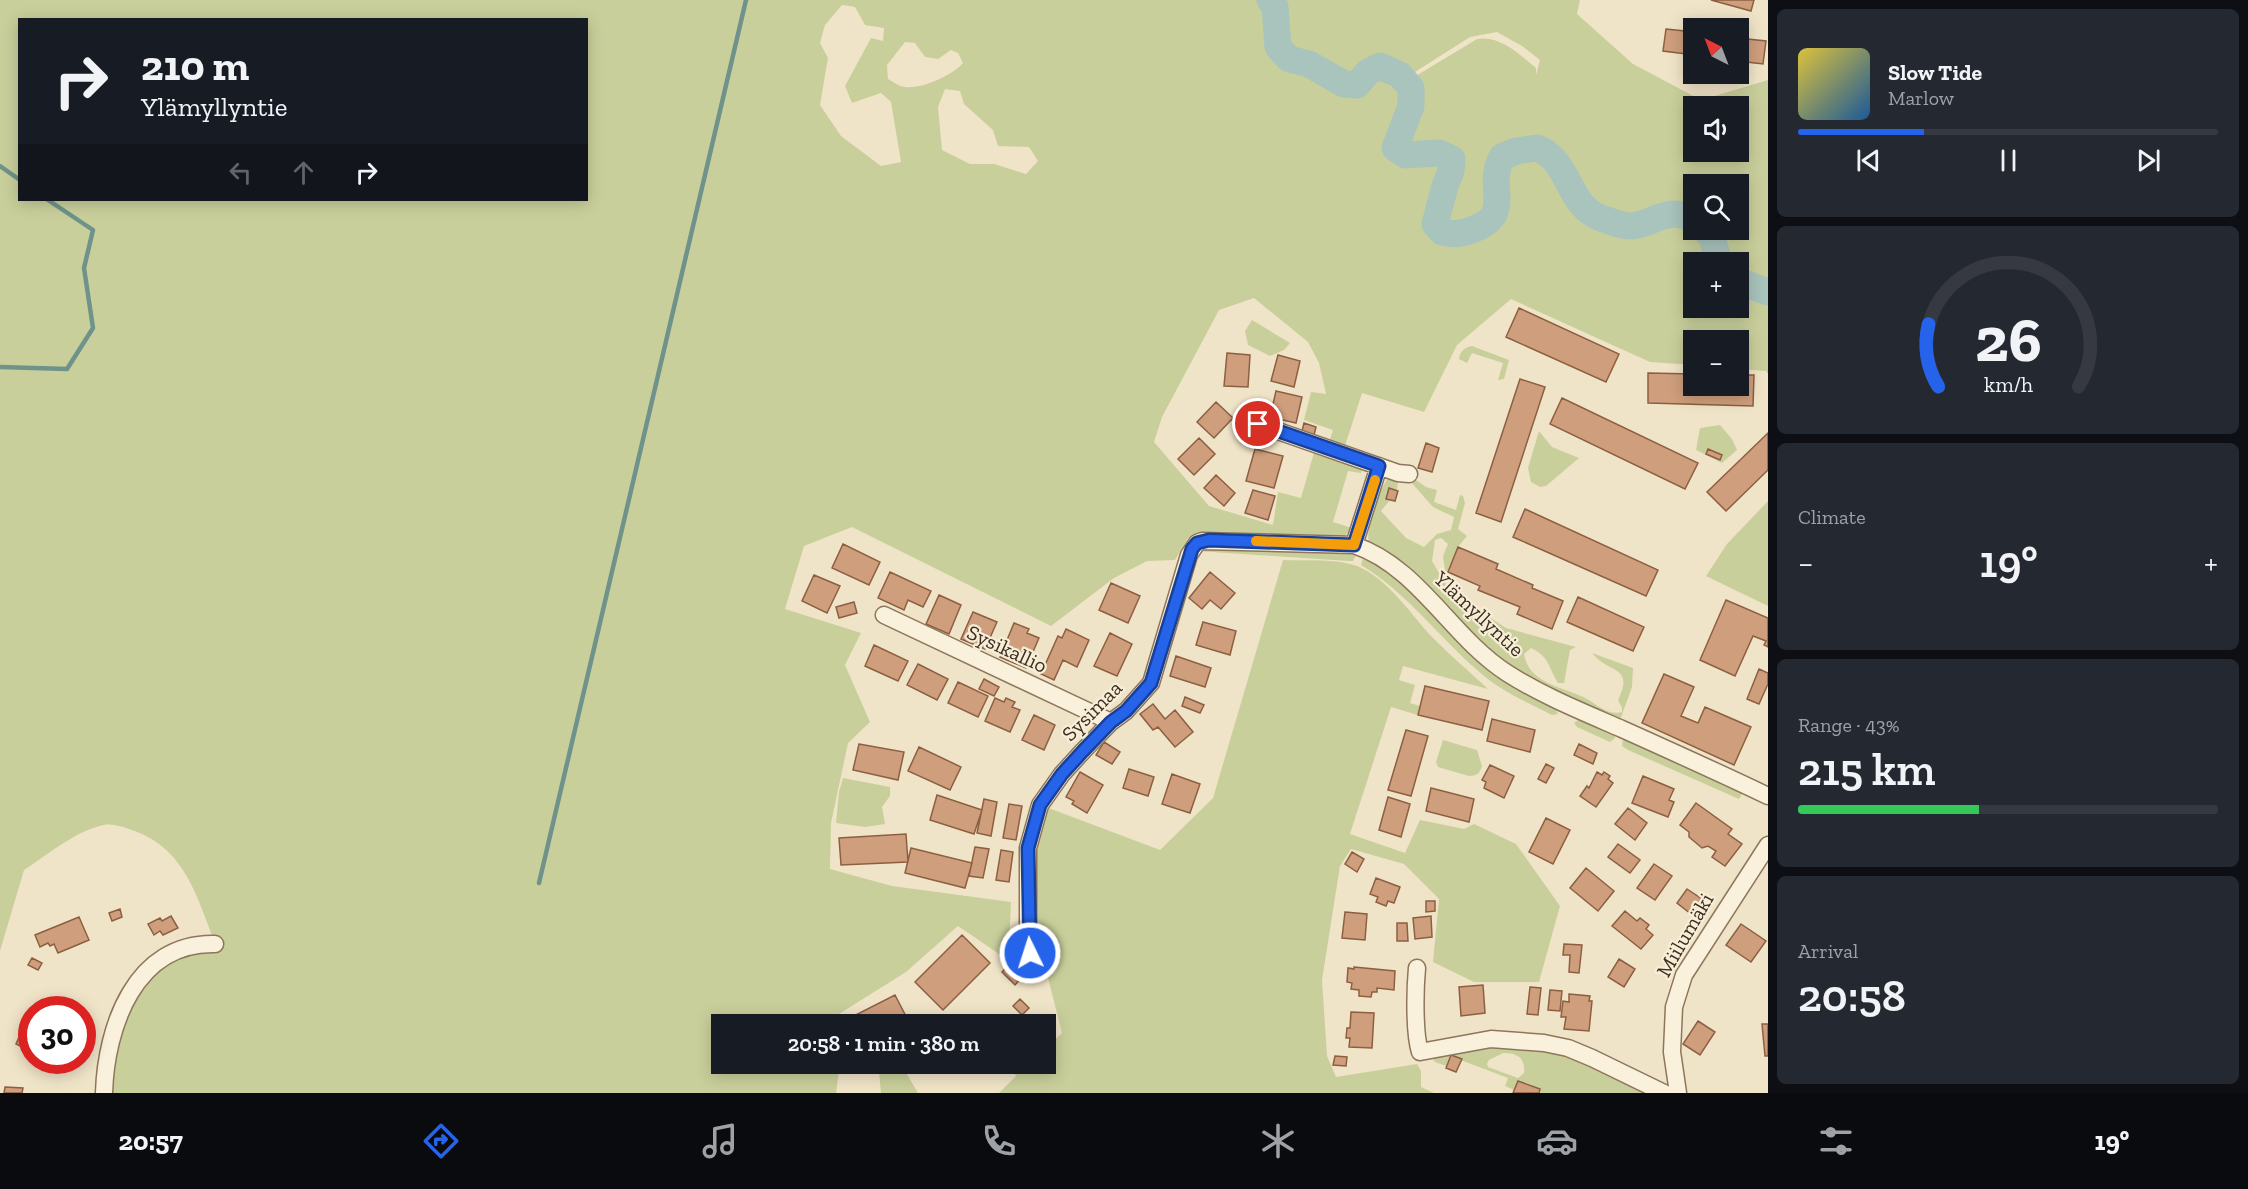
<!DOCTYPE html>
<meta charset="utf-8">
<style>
:root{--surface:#171b24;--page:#242831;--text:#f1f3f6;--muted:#9ea1a6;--line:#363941;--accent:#2563eb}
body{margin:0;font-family:"Zilla Slab",serif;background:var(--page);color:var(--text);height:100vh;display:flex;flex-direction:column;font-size:22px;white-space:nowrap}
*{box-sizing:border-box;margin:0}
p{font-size:20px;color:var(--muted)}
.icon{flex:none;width:33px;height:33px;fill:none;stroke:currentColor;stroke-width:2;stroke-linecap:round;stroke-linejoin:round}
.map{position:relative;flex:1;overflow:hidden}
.side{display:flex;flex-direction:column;gap:9px;padding:9px;background:#0d0f14;width:480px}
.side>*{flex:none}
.guide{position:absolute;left:18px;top:18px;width:570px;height:183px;border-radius:0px;box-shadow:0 3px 15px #0003;background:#171b24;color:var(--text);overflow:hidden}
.needle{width:39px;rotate:318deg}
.buttons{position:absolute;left:1683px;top:18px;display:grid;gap:12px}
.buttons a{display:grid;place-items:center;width:66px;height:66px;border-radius:0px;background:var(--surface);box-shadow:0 3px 15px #0003;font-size:30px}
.speed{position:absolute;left:18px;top:996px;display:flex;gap:12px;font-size:30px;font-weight:700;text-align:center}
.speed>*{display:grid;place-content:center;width:78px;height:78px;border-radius:50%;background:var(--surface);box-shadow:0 3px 15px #0003;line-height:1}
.speed .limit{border:9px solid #d22;background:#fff;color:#111}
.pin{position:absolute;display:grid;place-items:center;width:51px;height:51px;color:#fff;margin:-26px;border:3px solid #fff;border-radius:50%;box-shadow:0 2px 6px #0007}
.me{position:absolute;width:66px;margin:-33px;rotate:356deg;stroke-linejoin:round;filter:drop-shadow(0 0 4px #0008)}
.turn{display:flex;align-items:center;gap:21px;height:126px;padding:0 24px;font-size:27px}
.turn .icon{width:78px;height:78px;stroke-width:2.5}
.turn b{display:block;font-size:42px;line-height:51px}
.lanes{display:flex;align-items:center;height:57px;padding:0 24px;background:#0003;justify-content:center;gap:30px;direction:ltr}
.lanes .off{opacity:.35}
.big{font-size:45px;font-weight:600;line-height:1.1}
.side .tile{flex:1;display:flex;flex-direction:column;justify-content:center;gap:9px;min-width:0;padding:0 21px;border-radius:9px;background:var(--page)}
.side .dial{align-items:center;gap:0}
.dial svg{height:156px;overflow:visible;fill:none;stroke:var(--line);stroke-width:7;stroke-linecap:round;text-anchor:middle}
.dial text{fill:var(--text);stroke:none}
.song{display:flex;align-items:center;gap:18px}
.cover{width:72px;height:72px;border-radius:9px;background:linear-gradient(135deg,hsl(50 70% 55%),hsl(210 70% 35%))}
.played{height:6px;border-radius:3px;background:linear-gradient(90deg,var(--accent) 30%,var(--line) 30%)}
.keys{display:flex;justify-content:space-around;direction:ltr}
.heat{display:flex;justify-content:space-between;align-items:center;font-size:33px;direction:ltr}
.charge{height:9px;border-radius:4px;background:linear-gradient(90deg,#34c759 43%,var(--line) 0)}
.trip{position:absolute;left:711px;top:1014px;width:345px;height:60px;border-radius:0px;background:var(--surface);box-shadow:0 3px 15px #0003;font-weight:600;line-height:60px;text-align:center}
.tab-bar{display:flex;height:96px;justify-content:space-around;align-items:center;background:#090b0e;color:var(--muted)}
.tab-bar .icon{width:42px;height:42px}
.tab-bar .selected{color:var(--accent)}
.tab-bar b{font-size:27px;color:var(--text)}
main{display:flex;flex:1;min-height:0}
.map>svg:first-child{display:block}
.green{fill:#c9cf9b;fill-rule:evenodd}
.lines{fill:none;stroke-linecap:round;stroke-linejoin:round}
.stream{stroke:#6f938a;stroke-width:4.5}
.river{stroke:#a9c4bc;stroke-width:27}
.building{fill:#cf9f7d;stroke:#8d5f41;stroke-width:1.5}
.minor-casing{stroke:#8d765c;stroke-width:19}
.minor{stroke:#faf1dc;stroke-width:16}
.route-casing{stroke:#184099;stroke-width:15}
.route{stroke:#2563eb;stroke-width:10}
.slow{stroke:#f59e0b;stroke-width:10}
.labels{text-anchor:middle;stroke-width:4.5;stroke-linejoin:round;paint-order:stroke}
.street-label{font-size:21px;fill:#3d2e20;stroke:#f7eed8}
</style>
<main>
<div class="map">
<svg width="1768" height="1093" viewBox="0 0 1768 1093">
<rect width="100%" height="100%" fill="#f0e4c8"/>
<!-- green -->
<path class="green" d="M0 0H1580L1577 14 1633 64 1701 100 1768 80V374L1766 371 1739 369 1738 340H1694L1693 365 1650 362 1511 299 1457 345 1424 412 1362 393 1345 446 1329 443 1333 430 1304 420 1311 392 1326 394 1319 363 1308 342 1254 298 1219 310 1162 417 1154 442 1209 506 1273 525 1278 492 1301 498 1315 449 1362 468 1361 473 1348 471 1333 522 1352 528 1345 536 1199 532 1188 538 1175 560 1147 561 1114 578 1051 626 852 527 804 546 785 609 861 633 845 665 870 722 848 743 831 823 830 869 892 886 1011 902 1009 946 1002 956 958 926 906 972 823 1024H722V1064H835L839 1071 836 1093H104L106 1065 140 977 215 943C197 898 186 850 135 831 125 828 115 823 104 825 75 831 49 854 24 870L0 951ZM842 5 855 7 865 25 884 28 883 41 871 38 845 86 852 103 881 93 891 102 901 162 881 166 841 136 820 105 828 58 820 43 825 25ZM20 20H586V200H20ZM1497 32 1522 46 1540 60 1536 75V68C1519 54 1500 35 1477 39L1414 77 1415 72 1470 37ZM905 42 915 43 925 57 938 59 951 50 958 53 963 63C953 75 917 92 901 86 897 85 892 81 888 79L887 65ZM945 89 960 91 964 104 993 130 998 146 1029 147 1038 161 1026 174 994 164H970L942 150 938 107ZM1694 106H1738V152H1694ZM1694 184H1738V230H1694ZM1694 262H1738V308H1694Z
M1252 320 1290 343 1284 350 1270 356 1248 345 1245 331Z
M1472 346 1509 360 1504 379 1498 380 1503 363 1472 353 1467 363 1459 359C1460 351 1465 347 1472 346Z
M1720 425 1732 439 1737 450 1722 463 1696 450 1700 428Z
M1539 431 1552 447 1579 458 1546 486 1540 487 1531 482 1528 468Z
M1390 476 1398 481 1397 490 1389 488 1386 498 1390 500 1381 511 1406 538 1424 547 1437 534 1451 530 1454 517 1433 507 1410 481 1416 480 1426 487 1437 490 1434 502 1456 510 1460 495 1463 496 1465 503 1458 529 1467 536 1458 547 1448 572 1445 571 1443 556 1448 544 1441 538 1435 540 1432 561 1450 591 1506 628 1576 647 1570 650 1564 683H1558C1548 667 1550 657 1531 648L1524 654C1529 685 1566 687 1587 699 1597 705 1609 716 1622 712V708L1618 700C1635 665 1608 674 1592 653L1633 668 1632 687 1620 720 1560 696 1503 661 1369 543C1365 527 1379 488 1390 476Z
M1768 501V606L1706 576 1727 544Z
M1200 548 1343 551 1356 555 1353 561H1349L1197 551Z
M1363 558 1391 573 1483 664 1555 708 1558 714 1552 715C1526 702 1499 690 1477 670 1438 636 1406 592 1361 565Z
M1283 560C1306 561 1335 558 1357 566 1389 579 1410 614 1433 638 1451 656 1470 672 1488 689L1403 666 1399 680 1415 685 1410 703 1420 706 1418 715 1391 707 1350 834 1405 853 1420 820 1464 829 1474 824 1516 844 1560 906 1539 982H1474L1433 962 1439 899 1404 864 1351 849 1340 866 1322 980 1327 1056 1336 1077 1417 1064 1421 1071V1087L1434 1093H999L1016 1076 1010 1068 1015 1064H1046V1048L1062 1033 1045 966 1043 947 1032 932V849L1046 807 1160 850 1213 798Z
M1580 719 1615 735V738L1610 742 1577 727 1574 723Z
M1623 739 1743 792 1739 799 1628 750 1622 746Z
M1443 740 1477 750 1482 766C1480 773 1477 776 1469 776L1438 767 1436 762Z
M843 778 890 787V796L882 807 885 824 865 827 836 823 839 792Z
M1481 1045 1544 1048 1580 1058 1652 1093H1539L1540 1089 1518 1081 1514 1090 1505 1086 1508 1078 1450 1056 1446 1066 1435 1062 1432 1058ZM1503 1053C1517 1053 1526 1058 1524 1073L1518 1078 1488 1067 1487 1064 1489 1060Z
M892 1064H901L918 1093H881L879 1072Z"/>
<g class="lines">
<!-- stream -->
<path class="stream" d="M0 166 20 180
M0 367 67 369 93 328 84 268 93 230 48 200
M539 883 746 0"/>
<!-- river -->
<path class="river" d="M1270 0 1275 7 1278 47 1289 59 1309 64 1344 84 1357 85 1368 72 1380 66 1400 75 1411 88V106L1395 148 1405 155 1439 153 1452 159 1451 171 1445 186 1435 224 1442 232C1453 235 1463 234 1474 229 1515 214 1485 186 1502 157L1516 151 1537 148C1570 160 1567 206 1601 218 1610 221 1623 227 1632 226 1657 223 1666 205 1694 220
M1706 230 1712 238 1719 262
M1738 281 1768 292"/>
</g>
<!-- building -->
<path class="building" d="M1711 0H1754L1751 11Z
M1666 29 1694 32V55L1663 51Z
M1738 38 1766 41 1763 64 1738 61Z
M1519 308 1619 354 1606 382 1506 337Z
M1227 353 1250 355 1248 387 1224 386Z
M1278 355 1300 361 1294 387 1271 381Z
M1648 373 1694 374V386H1738V375H1754L1753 406 1648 403Z
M1520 379 1545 387 1501 522 1476 513Z
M1276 391 1302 397 1296 423 1270 417Z
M1562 398 1698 463 1685 489 1550 424Z
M1216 402 1233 418 1214 438 1197 422Z
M1304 423 1316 427 1314 435 1302 431Z
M1768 433V470L1726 511 1707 492Z
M1199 438 1215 454 1194 475 1178 459Z
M1426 443 1439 448 1432 472 1418 468Z
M1255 449 1283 456 1274 488 1246 481Z
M1708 449 1722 455 1720 460 1706 454Z
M1216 475 1235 493 1224 506 1204 488Z
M1389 488 1398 491 1395 501 1386 499Z
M1253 490 1275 496 1268 520 1245 513Z
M1525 509 1658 570 1646 596 1513 537Z
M843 544 880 562 869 585 832 568Z
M1458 547 1498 564 1496 569 1533 585 1532 588 1563 601 1552 629 1517 614 1520 607 1478 590 1480 586 1448 572Z
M890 572 931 591 923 607 908 600 904 610 878 598Z
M1210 572 1235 593 1221 609 1210 600 1202 609 1189 598Z
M814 575 840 586 827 613 802 601Z
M1111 583 1140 596 1128 623 1099 610Z
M939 595 961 605 949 634 926 624Z
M1578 597 1644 627 1633 651 1567 622Z
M1726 600 1768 618V647L1764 645 1766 641 1753 636 1735 676 1700 660Z
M854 602 857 613 839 618 836 607Z
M973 612 997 622 985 649 961 639Z
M1203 622 1236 631 1230 655 1196 645Z
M1014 623 1029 629 1027 633 1039 638 1026 668 1000 657Z
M1066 629 1089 640 1077 667 1063 660 1054 680 1041 674 1058 636 1062 638Z
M1110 633 1132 644 1117 676 1094 666Z
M874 645 908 661 898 681 865 666Z
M1176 656 1211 668 1205 687 1170 676Z
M918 664 948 679 937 700 907 685Z
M1759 669 1768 673V684L1759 704 1747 699Z
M1664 674 1694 687 1681 716 1698 723 1705 707 1751 727 1734 765 1642 723Z
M984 679 999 687 994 696 979 689Z
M958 682 988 696 978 717 948 703Z
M1425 686 1489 701 1482 730 1418 715Z
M1185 697 1204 705 1200 713 1182 706Z
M995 698 1004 702 1006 698 1015 702 1012 707 1020 710 1010 732 985 721Z
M1153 704 1165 719 1175 710 1193 732 1175 747 1158 727 1153 730 1140 714Z
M1034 715 1055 725 1044 750 1022 740Z
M1492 719 1535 730 1530 752 1487 741Z
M1406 730 1428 736 1411 796 1388 790Z
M1104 742 1120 752 1112 764 1096 755Z
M859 744 904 752 898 780 853 770Z
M1579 744 1597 753 1593 764 1574 755Z
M919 747 961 767 950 790 908 771Z
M1546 764 1554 768 1546 783 1538 779Z
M1490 765 1514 776 1504 798 1484 788 1486 782 1482 780Z
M1129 769 1154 777 1148 796 1123 788Z
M1080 772 1103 785 1087 813 1072 804 1074 801 1066 797Z
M1597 772 1602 775 1604 772 1610 776 1608 779 1613 783 1596 807 1580 796 1587 786 1589 788Z
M1172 774 1200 784 1190 813 1162 804Z
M1643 776 1674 789 1669 800 1674 802 1668 817 1632 803Z
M1431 788 1474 799 1469 822 1426 811Z
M937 795 982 810 974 834 930 820Z
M1388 797 1410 804 1401 837 1379 830Z
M984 799 997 802 991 836 977 833Z
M1696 803 1732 829 1728 834 1742 844 1725 866 1712 857 1716 851 1708 846 1702 848 1689 837V832L1680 825Z
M1009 804 1022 806 1016 840 1003 838Z
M1628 808 1647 823 1635 840 1615 824Z
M1546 818 1570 830 1553 864 1529 852Z
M906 834 908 862 841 865 839 838Z
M1618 844 1640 860 1630 873 1608 857Z
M975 847 989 849 983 878 969 876Z
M911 848 972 863 965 888 905 873Z
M1001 850 1013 852 1009 882 996 880Z
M1352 852 1364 859 1357 872 1345 864Z
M1654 864 1672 876 1655 900 1637 888Z
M1586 868 1614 891 1598 911 1570 888Z
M1376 878 1400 887 1394 903 1388 901 1386 906 1376 902 1378 897 1370 894Z
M1687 889 1702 899 1691 914 1677 903Z
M1426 901H1435V911L1426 912Z
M120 909 122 917 112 921 109 913Z
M1625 911 1637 921 1640 918 1649 925 1646 929 1653 935 1641 949 1612 926Z
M1345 912 1367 914 1365 940 1342 938Z
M171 916 178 928 163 935 160 931 154 935 148 924 160 918 162 921Z
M1431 916 1432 937 1415 939 1413 918Z
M79 917 89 940 58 953 54 944 50 946 48 943 40 947 35 935Z
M1397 923H1407L1408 941H1397Z
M1741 924 1766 941 1751 962 1726 945Z
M962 935 990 963 943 1010 915 982Z
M1564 944 1582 945 1579 973 1569 972 1570 955H1563Z
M32 958 42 963 38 970 28 965Z
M1619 959 1635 969 1624 987 1608 977Z
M1009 965 1022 977 1015 985 1002 972Z
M1354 967 1395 971 1394 990 1377 988V992H1372L1371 997 1359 996V990L1351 989 1352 983 1347 982 1348 968 1354 969Z
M1483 985 1485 1013 1461 1016 1459 987Z
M1530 987 1541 988 1538 1015 1527 1014Z
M1550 990 1562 991 1560 1011 1548 1010Z
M1569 994 1590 996 1589 1001H1592L1589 1031 1564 1029 1566 1017H1561L1563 1001 1569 1002Z
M895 995 910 1024H838Z
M1020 999 1029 1008 1022 1015 1013 1006Z
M31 1011H32V1052L16 1044Z
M1351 1012 1374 1013 1372 1048 1349 1047 1350 1038H1346L1347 1028H1350Z
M1698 1021 1715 1032 1700 1055 1683 1044Z
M1762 1024H1768V1056H1765Z
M1451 1055 1462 1059 1456 1072 1446 1068Z
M1335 1056 1347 1057 1346 1066 1333 1065Z
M1518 1081 1540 1089 1539 1093H1513Z
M5 1087 23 1088 22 1093H4Z"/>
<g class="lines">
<!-- minor casing -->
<g class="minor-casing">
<path id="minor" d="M1258 424 1398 473 1409 474
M1354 545 1379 466
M884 615 1111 722
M1031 968 1028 932V848L1040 805 1062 774 1083 751 1111 722 1126 711 1151 683 1189 555 1197 543 1202 541 1354 545C1419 567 1451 637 1507 673 1543 696 1583 712 1622 729 1671 751 1720 773 1768 796
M1417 968C1415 989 1414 1033 1420 1052L1491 1039 1544 1043 1568 1048 1592 1058 1664 1093
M104 1093C106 1027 135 942 215 944
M1678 1093 1672 1052 1674 1007 1684 975 1768 845"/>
</g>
<!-- minor -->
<use href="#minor" class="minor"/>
</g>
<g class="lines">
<!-- route casing -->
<g class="route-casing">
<path id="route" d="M1030 953 1028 848 1040 805 1062 774 1083 751 1111 722 1126 711 1151 683 1192 549 1197 543 1209 540 1354 545 1379 466 1258 424"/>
</g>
<!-- route -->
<use href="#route" class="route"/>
<!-- slow -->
<path class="slow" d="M1256 541 1354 545 1375 480"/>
</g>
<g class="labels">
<!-- street labels -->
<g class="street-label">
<text transform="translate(1479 614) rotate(43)" y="7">Ylämyllyntie</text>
<text transform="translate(1007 649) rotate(25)" y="7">Sysikallio</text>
<text transform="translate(1092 711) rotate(-45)" y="7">Sysimaa</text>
<text transform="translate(1685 935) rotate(-60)" y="7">Miilumäki</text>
</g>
</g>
</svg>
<div class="buttons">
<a><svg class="needle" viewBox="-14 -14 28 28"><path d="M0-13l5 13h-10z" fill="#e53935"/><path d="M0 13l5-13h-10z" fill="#9ea1a6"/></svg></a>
<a><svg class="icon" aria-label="sound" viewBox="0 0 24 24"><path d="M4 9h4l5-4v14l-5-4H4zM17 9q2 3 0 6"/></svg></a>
<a><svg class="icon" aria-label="search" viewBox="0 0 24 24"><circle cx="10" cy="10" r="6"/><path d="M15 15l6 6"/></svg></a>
<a>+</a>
<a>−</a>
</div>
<div class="speed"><div class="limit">30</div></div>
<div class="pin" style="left:1258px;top:424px;background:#d93025"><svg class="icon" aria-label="arrive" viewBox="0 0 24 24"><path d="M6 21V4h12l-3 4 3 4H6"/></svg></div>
<svg class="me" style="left:1030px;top:953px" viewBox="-20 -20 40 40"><circle r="17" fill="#2563eb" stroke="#fff" stroke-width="3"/><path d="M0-11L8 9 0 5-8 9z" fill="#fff"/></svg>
<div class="trip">20:58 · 1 min · 380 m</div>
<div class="guide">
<div class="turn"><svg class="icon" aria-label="right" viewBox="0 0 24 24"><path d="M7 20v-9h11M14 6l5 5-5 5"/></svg><div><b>210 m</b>Ylämyllyntie</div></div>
<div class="lanes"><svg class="icon off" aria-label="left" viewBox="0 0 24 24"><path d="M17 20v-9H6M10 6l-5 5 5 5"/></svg><svg class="icon off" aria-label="ahead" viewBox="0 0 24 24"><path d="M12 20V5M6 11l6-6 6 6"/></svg><svg class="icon" aria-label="right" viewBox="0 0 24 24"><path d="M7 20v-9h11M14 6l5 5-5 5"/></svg></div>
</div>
</div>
<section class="side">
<div class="tile">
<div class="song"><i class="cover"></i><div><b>Slow Tide</b><p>Marlow</p></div></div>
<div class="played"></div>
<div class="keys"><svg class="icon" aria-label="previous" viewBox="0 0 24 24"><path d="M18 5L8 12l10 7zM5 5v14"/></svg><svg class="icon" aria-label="pause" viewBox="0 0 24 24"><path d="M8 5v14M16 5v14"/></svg><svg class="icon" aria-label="next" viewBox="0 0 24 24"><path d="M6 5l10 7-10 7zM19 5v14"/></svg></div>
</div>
<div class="tile dial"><svg viewBox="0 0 100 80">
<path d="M14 69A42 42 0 1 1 86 69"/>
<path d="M14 69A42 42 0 0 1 9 37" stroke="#2563eb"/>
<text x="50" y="56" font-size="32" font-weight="700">26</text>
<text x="50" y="72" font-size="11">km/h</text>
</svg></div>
<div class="tile"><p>Climate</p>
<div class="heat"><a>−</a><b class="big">19°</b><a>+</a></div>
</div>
<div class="tile"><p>Range · 43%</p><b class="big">215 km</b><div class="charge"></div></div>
<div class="tile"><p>Arrival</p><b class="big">20:58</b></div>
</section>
</main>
<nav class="tab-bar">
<b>20:57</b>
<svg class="icon selected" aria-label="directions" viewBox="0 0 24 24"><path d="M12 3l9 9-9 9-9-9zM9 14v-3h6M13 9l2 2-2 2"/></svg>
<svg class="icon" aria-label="music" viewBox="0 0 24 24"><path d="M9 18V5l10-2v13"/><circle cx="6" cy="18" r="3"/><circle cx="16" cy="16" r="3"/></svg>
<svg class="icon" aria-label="phone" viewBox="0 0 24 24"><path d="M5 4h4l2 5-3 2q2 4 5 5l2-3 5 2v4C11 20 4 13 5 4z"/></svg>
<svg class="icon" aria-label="climate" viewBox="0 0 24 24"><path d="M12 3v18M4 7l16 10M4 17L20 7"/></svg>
<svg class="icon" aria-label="car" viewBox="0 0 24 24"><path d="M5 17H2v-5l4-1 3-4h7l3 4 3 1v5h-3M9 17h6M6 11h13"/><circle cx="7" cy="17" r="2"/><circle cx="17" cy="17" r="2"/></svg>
<svg class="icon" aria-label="filters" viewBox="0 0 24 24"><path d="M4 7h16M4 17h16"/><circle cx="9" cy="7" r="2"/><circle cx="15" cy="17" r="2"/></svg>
<b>19°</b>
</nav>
